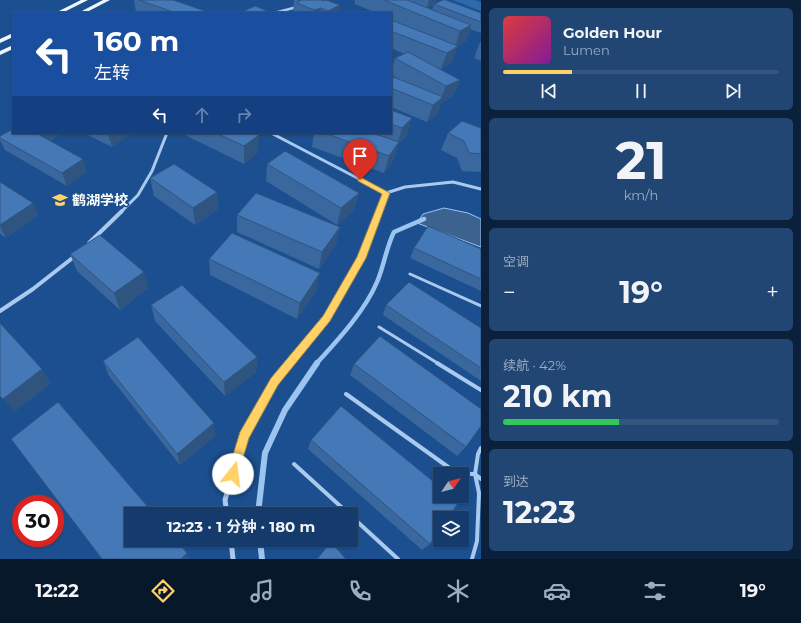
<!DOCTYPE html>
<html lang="zh">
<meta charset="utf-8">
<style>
:root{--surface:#143b6b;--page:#214673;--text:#f1f3f6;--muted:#9dadc1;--line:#33557e;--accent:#ffd166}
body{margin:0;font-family:Montserrat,"Noto Sans SC",sans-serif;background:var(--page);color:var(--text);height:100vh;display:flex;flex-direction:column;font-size:15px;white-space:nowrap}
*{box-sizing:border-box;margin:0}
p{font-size:13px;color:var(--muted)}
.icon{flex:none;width:22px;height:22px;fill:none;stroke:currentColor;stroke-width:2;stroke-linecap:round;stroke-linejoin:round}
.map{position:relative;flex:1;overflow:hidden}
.panel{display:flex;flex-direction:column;gap:8px;padding:8px;background:#0b203b;width:320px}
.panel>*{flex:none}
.hud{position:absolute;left:12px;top:12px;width:380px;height:122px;border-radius:0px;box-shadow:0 1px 3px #0004,0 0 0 1px var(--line);background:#1a4fa0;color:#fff;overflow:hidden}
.needle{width:26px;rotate:55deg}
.controls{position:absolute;left:433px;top:467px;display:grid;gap:8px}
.controls a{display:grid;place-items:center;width:36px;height:36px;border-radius:0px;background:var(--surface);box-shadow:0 1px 3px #0004,0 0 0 1px var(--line);font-size:20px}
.speed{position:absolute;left:12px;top:495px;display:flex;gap:8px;font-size:20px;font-weight:700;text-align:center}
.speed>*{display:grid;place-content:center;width:52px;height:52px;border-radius:50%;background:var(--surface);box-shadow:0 1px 3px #0004,0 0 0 1px var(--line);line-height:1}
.speed .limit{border:6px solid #d22;background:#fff;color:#111}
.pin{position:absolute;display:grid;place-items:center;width:34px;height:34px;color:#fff;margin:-41px -17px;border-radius:50% 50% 50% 0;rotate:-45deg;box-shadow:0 0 4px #0007}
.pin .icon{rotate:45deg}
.me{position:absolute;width:44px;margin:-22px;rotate:16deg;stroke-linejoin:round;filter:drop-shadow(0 0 3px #0008)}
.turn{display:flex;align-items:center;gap:14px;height:84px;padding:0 16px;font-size:18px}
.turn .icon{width:52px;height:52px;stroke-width:2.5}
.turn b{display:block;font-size:28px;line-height:34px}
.lanes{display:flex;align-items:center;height:38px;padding:0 16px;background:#0003;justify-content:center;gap:20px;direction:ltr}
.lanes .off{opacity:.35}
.big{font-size:30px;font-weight:700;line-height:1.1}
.panel .widget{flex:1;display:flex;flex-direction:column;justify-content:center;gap:6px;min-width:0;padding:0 14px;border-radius:6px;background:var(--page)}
.panel .dial{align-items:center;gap:0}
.dial b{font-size:52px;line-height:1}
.song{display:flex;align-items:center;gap:12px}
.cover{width:48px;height:48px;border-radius:6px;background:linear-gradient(135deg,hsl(0 70% 55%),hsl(290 70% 35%))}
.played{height:4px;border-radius:2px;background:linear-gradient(90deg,var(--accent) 25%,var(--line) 25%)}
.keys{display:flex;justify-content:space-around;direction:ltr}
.heat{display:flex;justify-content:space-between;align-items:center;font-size:22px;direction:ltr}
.charge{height:6px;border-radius:3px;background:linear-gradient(90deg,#34c759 42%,var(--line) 0)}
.trip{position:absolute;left:124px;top:507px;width:234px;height:40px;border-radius:0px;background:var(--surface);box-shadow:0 1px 3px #0004,0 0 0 1px var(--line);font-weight:700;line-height:40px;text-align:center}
.menu{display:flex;height:64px;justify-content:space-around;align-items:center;background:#08182b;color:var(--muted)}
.menu .icon{width:28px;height:28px}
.menu .active{color:var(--accent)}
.menu b{font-size:18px;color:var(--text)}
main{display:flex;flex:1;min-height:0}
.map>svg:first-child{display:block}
.green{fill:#2e69ad}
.water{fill:#3c6290;stroke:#9cc4f0}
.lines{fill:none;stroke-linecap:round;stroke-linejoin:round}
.stream-far1{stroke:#9cc4f0;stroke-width:4.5}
.stream{stroke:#9cc4f0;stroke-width:6}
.service-far1{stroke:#a9c9ee;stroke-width:3}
.service{stroke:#a9c9ee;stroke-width:4}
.minor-far3{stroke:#a9c9ee;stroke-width:2.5}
.minor-far2{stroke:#a9c9ee;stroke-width:3}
.minor-far1{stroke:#a9c9ee;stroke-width:4}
.minor{stroke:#a9c9ee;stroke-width:5}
.primary{fill:#f0f6ff;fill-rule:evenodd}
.wall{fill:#3a679d;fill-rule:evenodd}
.shaded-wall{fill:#305480}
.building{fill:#4478b7;stroke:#305480}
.route{fill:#ffd166;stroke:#a68842}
.labels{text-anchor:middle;stroke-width:3;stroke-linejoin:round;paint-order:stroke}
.poi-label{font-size:14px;font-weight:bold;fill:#fff;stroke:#1b4f8f;text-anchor:start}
</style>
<main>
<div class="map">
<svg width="481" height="559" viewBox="0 0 481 559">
<rect width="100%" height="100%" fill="#1b4f8f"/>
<!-- green -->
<path class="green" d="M452 0H475L481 2V11Z"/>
<!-- water -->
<path class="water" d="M444 208 468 213 481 219V247L417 223 423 214Z"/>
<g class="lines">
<!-- stream-far1 -->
<path class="stream-far1" d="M316 364C337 341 365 311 377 282 384 266 386 248 394 232L424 219"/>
<!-- stream -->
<path class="stream" d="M258 514 265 453 285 410 317 363
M260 540 262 559"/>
<!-- service-far1 -->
<path class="service-far1" d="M410 274 481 306
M379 327 439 364"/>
<!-- service -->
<path class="service" d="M437 363 481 390
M346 394 458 474
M294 464 349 514
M462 474H475L481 479
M351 516 398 559
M472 559 477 541 479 493 475 474 478 454 481 448"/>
<!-- minor-far3 -->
<path class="minor-far3" d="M274 13 297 7"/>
<!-- minor-far2 -->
<path class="minor-far2" d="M271 133 386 193 405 187 453 182 481 189
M121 212 138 195 152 171 167 133
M379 212 386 193"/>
<!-- minor-far1 -->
<path class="minor-far1" d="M89 243 122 211
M0 311 33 289 75 256
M288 364 327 318 362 258 379 211"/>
<!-- minor -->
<path class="minor" d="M227 514 225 500 244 436 274 381 289 363
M231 540 233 559"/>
<!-- primary -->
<path class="primary" d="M81 0H88L62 13H55Z
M103 0H110L85 13H78Z
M13 33V37L0 43V39Z
M13 45V49L0 55V51Z"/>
</g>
<!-- wall -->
<path class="wall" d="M134 0H173L205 11 206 13H136Z
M294 0H321L339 13H293Z
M355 0H436L435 3 481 13V33L470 29 466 41 457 46 452 62 441 69 438 68 460 80 453 96 442 102 437 114 427 122 391 107V76L399 79 391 74V72L395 58 404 54 391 48V20L403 25 391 20V13H376L355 4ZM434 5 432 10 427 8Z
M480 42H481V61L474 58Z
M391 110 407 135 398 144 394 159 384 173 312 147 314 133H391Z
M481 128V172L462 171 457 158 441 150 448 133Z
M13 133H62L50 141 87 172 67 186 5 150 0 140V136Z
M84 133H132L112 147Z
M185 133H255L258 152 244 164 185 135Z
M267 164 359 193 354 210 337 225 266 181Z
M150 178 217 192 218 209 195 225 154 196Z
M0 182 33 203 38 215 6 238 0 234Z
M237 215 340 227 336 244 319 269 237 232Z
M414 248 481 249V291L410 258Z
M70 254 148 288 120 310 77 271Z
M209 259 317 289 297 319 210 275Z
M151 305 257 357 256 372 225 396 155 321Z
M386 305 481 328V381L383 315Z
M103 361 215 436 180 465 109 376Z
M354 364 466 447 457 456 350 375Z
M311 440 430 544 422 550 308 449Z"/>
<!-- shaded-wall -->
<path class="shaded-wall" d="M429 0H436L435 4H434V5L426 9Z
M340 5 339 13H327L328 11Z
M321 8V13H314V10Z
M471 25 466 41 455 47 460 31Z
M458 46 452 62 441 69 447 53Z
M460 80 453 96 442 102 437 114 427 122 433 105 441 98 446 86Z
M412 118 407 135 398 144 394 159 384 173 389 156 398 143 402 128Z
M36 133H62L41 146Z
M110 133H132L112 147 108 134Z
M259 135 258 152 244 164V146Z
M83 159 87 172 67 186 62 173Z
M217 192 218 209 195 225 193 208Z
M359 193 354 210 337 225 341 208Z
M33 203 38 215 6 238 0 226V225Z
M340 227 336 244 319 269 322 252Z
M144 272 148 288 120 310 114 293Z
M320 273 317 289 297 319 300 303Z
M257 357 256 372 225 396 224 382Z
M42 369 51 384 14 412 3 399Z
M214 423 215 436 180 465 177 454Z
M187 553 190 559H181Z"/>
<!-- building -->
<path class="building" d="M139 0H173L205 11 202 13H176Z
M298 0H321L323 1 326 0 340 5 328 11 321 8 314 10 297 3 300 1Z
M384 0H407L471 25 460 31Z
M443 0H446L481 13V22L434 4Z
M255 6 267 11 265 12 266 13H244V11Z
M391 20 458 46 447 53 391 31Z
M408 52 460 80 446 86 395 58Z
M391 76 443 97 433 105 391 88Z
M391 110 412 118 402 128 391 124Z
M462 121 481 128V154L469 153 464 141 448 133Z
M13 129V133H37H36L83 159 62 173 0 138V136Z
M216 133H255L259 135 244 146Z
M324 133H372L399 142 389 156Z
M285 151 359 193 341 208 267 164Z
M174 164 217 192 193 208 150 178Z
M0 182 33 203 0 225Z
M256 193 340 227 322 252 237 215Z
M428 226 481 249V279L414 248Z
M232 233 320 273 300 303 209 259Z
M100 235 144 272 114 293 70 254Z
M409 282 481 328V368L386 305Z
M182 285 257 357 224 382 151 305Z
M0 323 42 369 3 399 0 396Z
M380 336 481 409V426L466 447 354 364Z
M138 337 214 423 177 454 103 361Z
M58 402 154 514H131V540H176L187 553 181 559H102L11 439Z
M341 406 440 487V496H450L458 503 448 518H440V530L430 544 311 440Z
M331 542 346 559H317Z"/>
<!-- route -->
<path class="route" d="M360 177 390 193 366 258 330 321 278 385 249 438 237 478 233 480 228 478 227 474 240 432 271 378 323 316 357 257 382 194 358 181V178Z"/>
<!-- icons -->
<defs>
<g id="school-bare" transform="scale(1.2)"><path d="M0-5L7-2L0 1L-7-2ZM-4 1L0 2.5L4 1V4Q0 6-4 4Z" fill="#ffd166" stroke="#1b4f8f" stroke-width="2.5" paint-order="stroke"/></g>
</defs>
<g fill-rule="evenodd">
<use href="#school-bare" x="60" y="200"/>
</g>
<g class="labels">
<!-- poi labels -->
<g class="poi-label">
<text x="72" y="205">鹤湖学校</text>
</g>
</g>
</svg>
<div class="controls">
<a><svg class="needle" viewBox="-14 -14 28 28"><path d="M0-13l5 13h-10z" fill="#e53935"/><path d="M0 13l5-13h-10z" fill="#9dadc1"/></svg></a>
<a><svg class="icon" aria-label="layers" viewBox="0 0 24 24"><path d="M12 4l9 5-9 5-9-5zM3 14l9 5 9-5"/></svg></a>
</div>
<div class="speed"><div class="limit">30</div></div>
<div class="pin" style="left:360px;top:180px;background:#d93025"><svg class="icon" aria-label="arrive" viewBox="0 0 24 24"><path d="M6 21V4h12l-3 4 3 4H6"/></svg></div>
<svg class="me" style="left:233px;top:474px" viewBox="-20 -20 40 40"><circle r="19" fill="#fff"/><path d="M0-13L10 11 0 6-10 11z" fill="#ffd166"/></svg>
<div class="trip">12:23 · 1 分钟 · 180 m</div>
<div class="hud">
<div class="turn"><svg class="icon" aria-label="left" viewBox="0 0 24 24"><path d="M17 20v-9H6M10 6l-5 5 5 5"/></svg><div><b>160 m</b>左转</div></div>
<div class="lanes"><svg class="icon" aria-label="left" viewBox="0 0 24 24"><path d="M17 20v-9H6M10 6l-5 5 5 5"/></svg><svg class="icon off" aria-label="ahead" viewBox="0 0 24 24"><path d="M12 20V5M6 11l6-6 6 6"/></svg><svg class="icon off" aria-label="right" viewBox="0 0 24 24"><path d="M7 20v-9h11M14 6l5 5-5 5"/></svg></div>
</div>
</div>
<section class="panel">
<div class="widget">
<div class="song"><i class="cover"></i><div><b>Golden Hour</b><p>Lumen</p></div></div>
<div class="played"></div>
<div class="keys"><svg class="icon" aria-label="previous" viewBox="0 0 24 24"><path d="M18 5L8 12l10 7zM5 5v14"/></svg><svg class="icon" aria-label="pause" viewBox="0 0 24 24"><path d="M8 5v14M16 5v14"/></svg><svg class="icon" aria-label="next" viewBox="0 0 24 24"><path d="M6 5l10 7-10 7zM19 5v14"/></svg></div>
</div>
<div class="widget dial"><b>21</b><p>km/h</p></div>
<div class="widget"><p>空调</p>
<div class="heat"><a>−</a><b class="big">19°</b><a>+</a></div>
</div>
<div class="widget"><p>续航 · 42%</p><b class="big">210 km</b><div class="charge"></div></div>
<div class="widget"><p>到达</p><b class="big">12:23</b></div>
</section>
</main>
<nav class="menu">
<b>12:22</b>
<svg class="icon active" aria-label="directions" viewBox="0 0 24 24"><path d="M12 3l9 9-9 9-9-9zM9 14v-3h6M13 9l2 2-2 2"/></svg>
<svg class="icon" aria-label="music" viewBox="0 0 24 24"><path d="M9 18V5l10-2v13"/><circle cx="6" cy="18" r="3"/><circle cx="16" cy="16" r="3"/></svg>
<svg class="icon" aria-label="phone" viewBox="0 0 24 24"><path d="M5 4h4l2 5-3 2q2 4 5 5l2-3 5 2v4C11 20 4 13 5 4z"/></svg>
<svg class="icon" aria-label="climate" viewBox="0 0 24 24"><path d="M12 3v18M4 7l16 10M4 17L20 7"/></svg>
<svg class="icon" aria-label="car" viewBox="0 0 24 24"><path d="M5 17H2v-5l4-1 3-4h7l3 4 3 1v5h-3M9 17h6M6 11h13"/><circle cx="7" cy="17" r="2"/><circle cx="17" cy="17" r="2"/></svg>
<svg class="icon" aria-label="filters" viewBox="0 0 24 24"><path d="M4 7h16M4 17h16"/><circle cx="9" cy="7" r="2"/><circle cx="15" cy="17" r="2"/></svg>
<b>19°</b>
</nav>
